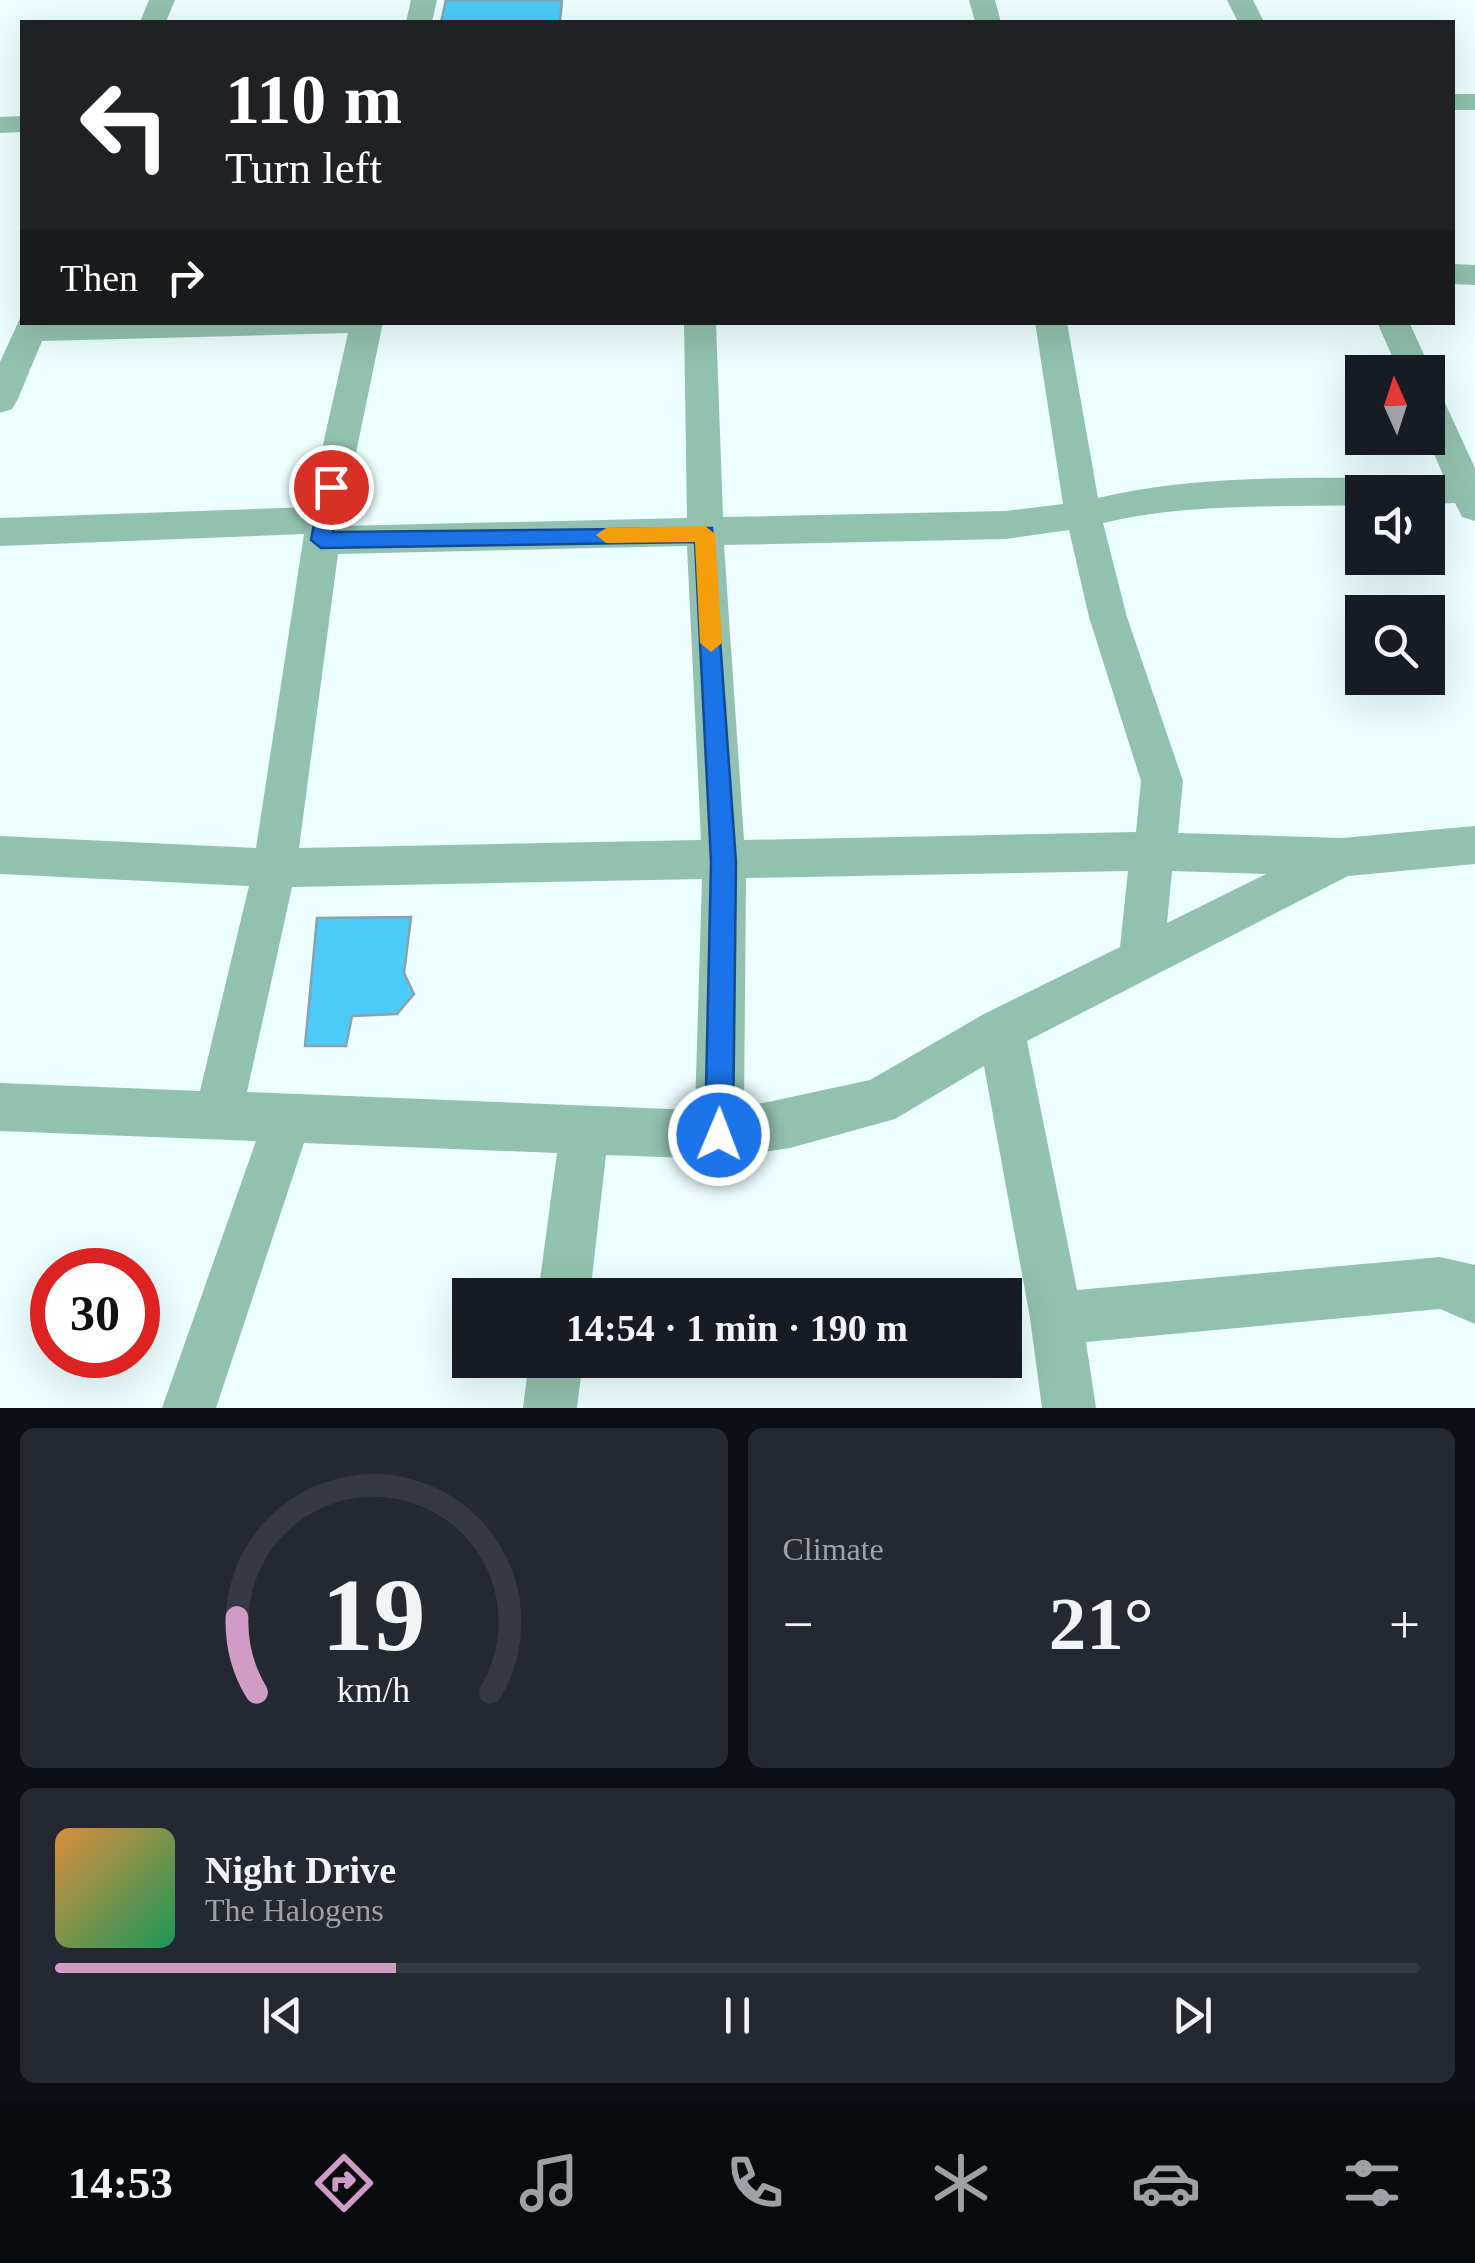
<!DOCTYPE html>
<meta charset="utf-8">
<style>
:root{--surface:#171b24;--page:#242831;--text:#f1f3f6;--muted:#9ea1a6;--line:#363941;--accent:#d09bc4}
body{margin:0;font-family:"Times New Roman",serif;background:var(--page);color:var(--text);height:100vh;display:flex;flex-direction:column;font-size:38px;white-space:nowrap}
*{box-sizing:border-box;margin:0}
p{font-size:32px;color:var(--muted)}
.icon{flex:none;width:55px;height:55px;fill:none;stroke:currentColor;stroke-width:2;stroke-linecap:round;stroke-linejoin:round}
.map{position:relative;height:1408px;overflow:hidden}
.panel{display:flex;flex-direction:column;gap:20px;padding:20px;background:#0d0f14;flex:1}
.panel>*{flex:none}
.top-card{position:absolute;left:20px;top:20px;width:1435px;height:305px;border-radius:0px;box-shadow:0 10px 40px #0002;background:#202124;color:#fff;overflow:hidden}
.needle{width:65px;rotate:357deg}
.controls{position:absolute;left:1345px;top:355px;display:grid;gap:20px}
.controls a{display:grid;place-items:center;width:100px;height:100px;border-radius:0px;background:var(--surface);box-shadow:0 10px 40px #0002;font-size:50px}
.speed{position:absolute;left:30px;top:1248px;display:flex;gap:20px;font-size:50px;font-weight:700;text-align:center}
.speed>*{display:grid;place-content:center;width:130px;height:130px;border-radius:50%;background:var(--surface);box-shadow:0 10px 40px #0002;line-height:1}
.speed .limit{border:15px solid #d22;background:#fff;color:#111}
.pin{position:absolute;display:grid;place-items:center;width:85px;height:85px;color:#fff;margin:-42px;border:5px solid #fff;border-radius:50%;box-shadow:0 2px 10px #0007}
.me{position:absolute;width:110px;margin:-55px;rotate:1deg;stroke-linejoin:round;filter:drop-shadow(0 0 8px #0008)}
.turn{display:flex;align-items:center;gap:35px;height:210px;padding:0 40px;font-size:45px}
.turn .icon{width:130px;height:130px;stroke-width:2.5}
.turn b{display:block;font-size:70px;line-height:85px}
.then{display:flex;align-items:center;height:95px;padding:0 40px;background:#0003;gap:20px;font-size:38px}
.big{font-size:75px;font-weight:700;line-height:1.1}
.panel .widget{flex:1;display:flex;flex-direction:column;justify-content:center;gap:15px;min-width:0;padding:0 35px;border-radius:15px;background:var(--page)}
.panel .dial{align-items:center;gap:0}
.dial svg{height:260px;overflow:visible;fill:none;stroke:var(--line);stroke-width:7;stroke-linecap:round;text-anchor:middle}
.dial text{fill:var(--text);stroke:none}
.song{display:flex;align-items:center;gap:30px}
.cover{width:120px;height:120px;border-radius:15px;background:linear-gradient(135deg,hsl(30 70% 55%),hsl(150 70% 35%))}
.played{height:10px;border-radius:5px;background:linear-gradient(90deg,var(--accent) 25%,var(--line) 25%)}
.keys{display:flex;justify-content:space-around;direction:ltr}
.heat{display:flex;justify-content:space-between;align-items:center;font-size:55px;direction:ltr}
.panel .tiles{flex:1;display:grid;gap:20px;grid-template-columns:1fr 1fr}
.widget:last-child{grid-column:span 2}
.trip{position:absolute;left:452px;top:1278px;width:570px;height:100px;border-radius:0px;background:var(--surface);box-shadow:0 10px 40px #0002;font-weight:700;line-height:100px;text-align:center}
.menu{display:flex;height:160px;justify-content:space-around;align-items:center;background:#090b0e;color:var(--muted)}
.menu .icon{width:70px;height:70px}
.menu .on{color:var(--accent)}
.menu b{font-size:45px;color:var(--text)}
.map>svg:first-child{display:block}
.building{fill:#4dcbf8;stroke:#89a2ad;stroke-width:2.5}
.lines{fill:none;stroke-linecap:round;stroke-linejoin:round}
.minor{fill:#92c1af;fill-rule:evenodd}
.route{fill:#1a73e8;stroke:#114b97;stroke-width:2.5}
.slow{fill:#f59e0b}
</style>
<div class="map">
<svg width="1475" height="1408" viewBox="0 0 1475 1408">
<rect width="100%" height="100%" fill="#ecfeff"/>
<!-- building -->
<path class="building" d="M446 0H562L560 22H441Z
M411 917 404 973 414 994 397 1014 352 1016 346 1046H305L317 918Z"/>
<g class="lines">
<!-- minor -->
<path class="minor" d="M149 0H175L166 22H140Z
M411 0H437L432 22H406Z
M969 0H995L1001 22H975Z
M1227 0H1253L1264 22H1238Z
M1452 94H1475V110H1452Z
M22 116V132L0 133V117Z
M1452 264 1475 265V285L1452 284Z
M22 314V322H383L341 526 687 518 684 322H716L723 517 1006 511 1063 504 1035 322H1067L1098 498C1209 471 1330 480 1444 477L1427 438 1428 388 1440 392 1475 468V521L1462 517 1455 503 1428 504V492H1362V505C1276 507 1187 503 1103 523L1127 617 1183 781 1178 833 1342 838 1475 826V864L1348 876 1027 1041 1077 1290 1440 1257 1475 1265V1324L1440 1309 1086 1342 1096 1408H1042L1030 1318 984 1066 895 1119 790 1148 719 1159 606 1155 590 1295H538L557 1153 304 1143 216 1408H162L256 1141 0 1131V1083L200 1091 249 886 0 874V836L256 848 304 534 0 546V518L309 507 348 333 42 341 17 401 12 409 0 413V362ZM1069 530 1089 617 1141 781 1136 832 744 840 724 545 1006 539ZM687 546 701 840 299 848 338 554ZM1128 871 1120 947 984 1014 870 1080 744 1107 746 878ZM1172 871 1266 874 1167 923ZM702 879 695 1110 247 1092 292 887Z
M1377 322H1409L1432 372 1428 379V372H1399Z
M529 1360H583L577 1408H523Z"/>
</g>
<!-- route -->
<path class="route" d="M331 480 341 487 333 532 712 528 736 862 733 1135 729 1145 719 1149 709 1145 705 1135 711 862 695 542 321 548 311 540 321 487Z"/>
<!-- slow -->
<path class="slow" d="M705 526 715 534 722 643 711 652 700 643 695 542 606 543 596 535 606 528Z"/>
</svg>
<div class="controls">
<a><svg class="needle" viewBox="-14 -14 28 28"><path d="M0-13l5 13h-10z" fill="#e53935"/><path d="M0 13l5-13h-10z" fill="#9ea1a6"/></svg></a>
<a><svg class="icon" aria-label="sound" viewBox="0 0 24 24"><path d="M4 9h4l5-4v14l-5-4H4zM17 9q2 3 0 6"/></svg></a>
<a><svg class="icon" aria-label="search" viewBox="0 0 24 24"><circle cx="10" cy="10" r="6"/><path d="M15 15l6 6"/></svg></a>
</div>
<div class="speed"><div class="limit">30</div></div>
<div class="pin" style="left:331px;top:487px;background:#d93025"><svg class="icon" aria-label="arrive" viewBox="0 0 24 24"><path d="M6 21V4h12l-3 4 3 4H6"/></svg></div>
<svg class="me" style="left:719px;top:1135px" viewBox="-20 -20 40 40"><circle r="17" fill="#1a73e8" stroke="#fff" stroke-width="3"/><path d="M0-11L8 9 0 5-8 9z" fill="#fff"/></svg>
<div class="trip">14:54 · 1 min · 190 m</div>
<div class="top-card">
<div class="turn"><svg class="icon" aria-label="left" viewBox="0 0 24 24"><path d="M17 20v-9H6M10 6l-5 5 5 5"/></svg><div><b>110 m</b>Turn left</div></div>
<div class="then">Then<svg class="icon" aria-label="right" viewBox="0 0 24 24"><path d="M7 20v-9h11M14 6l5 5-5 5"/></svg></div>
</div>
</div>
<section class="panel">
<div class="tiles">
<div class="widget dial"><svg viewBox="0 0 100 80">
<path d="M14 69A42 42 0 1 1 86 69"/>
<path d="M14 69A42 42 0 0 1 8 46" stroke="#d09bc4"/>
<text x="50" y="56" font-size="32" font-weight="700">19</text>
<text x="50" y="72" font-size="11">km/h</text>
</svg></div>
<div class="widget"><p>Climate</p>
<div class="heat"><a>−</a><b class="big">21°</b><a>+</a></div>
</div>
<div class="widget">
<div class="song"><i class="cover"></i><div><b>Night Drive</b><p>The Halogens</p></div></div>
<div class="played"></div>
<div class="keys"><svg class="icon" aria-label="previous" viewBox="0 0 24 24"><path d="M18 5L8 12l10 7zM5 5v14"/></svg><svg class="icon" aria-label="pause" viewBox="0 0 24 24"><path d="M8 5v14M16 5v14"/></svg><svg class="icon" aria-label="next" viewBox="0 0 24 24"><path d="M6 5l10 7-10 7zM19 5v14"/></svg></div>
</div>
</div>
</section>
<nav class="menu">
<b>14:53</b>
<svg class="icon on" aria-label="directions" viewBox="0 0 24 24"><path d="M12 3l9 9-9 9-9-9zM9 14v-3h6M13 9l2 2-2 2"/></svg>
<svg class="icon" aria-label="music" viewBox="0 0 24 24"><path d="M9 18V5l10-2v13"/><circle cx="6" cy="18" r="3"/><circle cx="16" cy="16" r="3"/></svg>
<svg class="icon" aria-label="phone" viewBox="0 0 24 24"><path d="M5 4h4l2 5-3 2q2 4 5 5l2-3 5 2v4C11 20 4 13 5 4z"/></svg>
<svg class="icon" aria-label="climate" viewBox="0 0 24 24"><path d="M12 3v18M4 7l16 10M4 17L20 7"/></svg>
<svg class="icon" aria-label="car" viewBox="0 0 24 24"><path d="M5 17H2v-5l4-1 3-4h7l3 4 3 1v5h-3M9 17h6M6 11h13"/><circle cx="7" cy="17" r="2"/><circle cx="17" cy="17" r="2"/></svg>
<svg class="icon" aria-label="filters" viewBox="0 0 24 24"><path d="M4 7h16M4 17h16"/><circle cx="9" cy="7" r="2"/><circle cx="15" cy="17" r="2"/></svg>
</nav>
